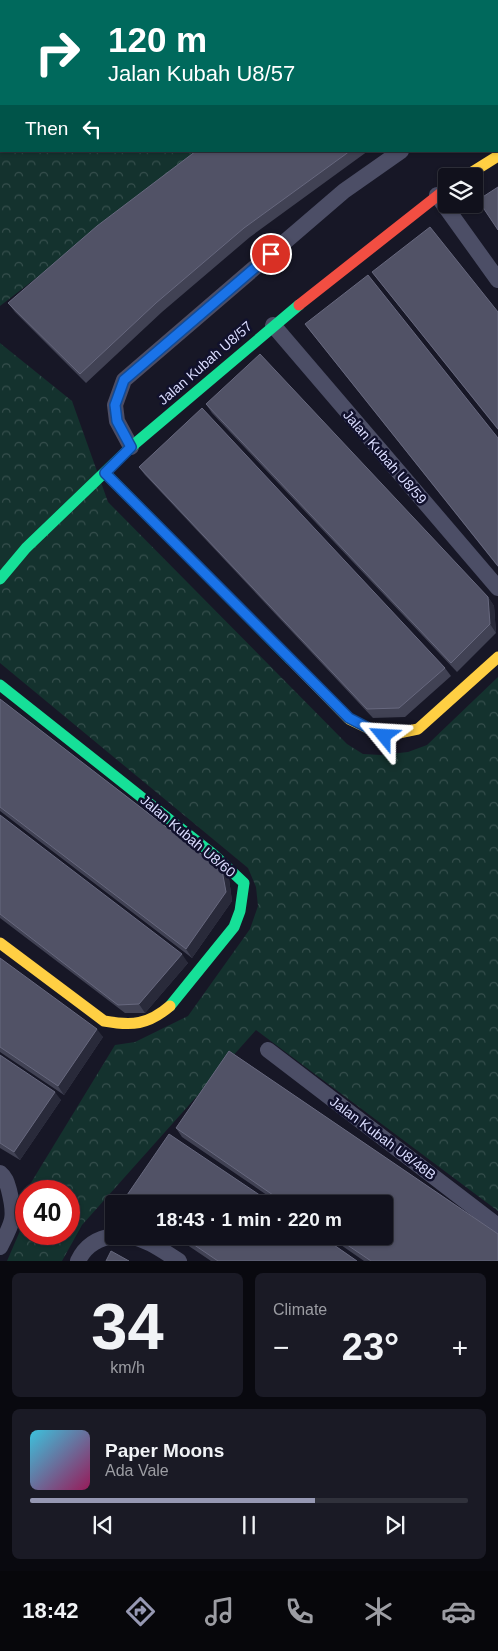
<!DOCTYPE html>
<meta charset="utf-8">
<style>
:root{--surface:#11111c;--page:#1a1a25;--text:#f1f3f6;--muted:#9c9da3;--line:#30313b;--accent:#9698b3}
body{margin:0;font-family:Arial,sans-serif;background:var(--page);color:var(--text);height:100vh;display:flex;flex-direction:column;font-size:19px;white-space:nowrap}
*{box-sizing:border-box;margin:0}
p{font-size:16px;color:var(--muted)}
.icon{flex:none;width:28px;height:28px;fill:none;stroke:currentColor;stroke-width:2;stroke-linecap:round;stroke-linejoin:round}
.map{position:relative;height:1261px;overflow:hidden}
.details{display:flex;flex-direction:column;gap:12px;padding:12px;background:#09090f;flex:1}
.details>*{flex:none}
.banner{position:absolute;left:0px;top:0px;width:499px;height:152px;box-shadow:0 1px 4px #0004,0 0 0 1px var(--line);background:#00695c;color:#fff;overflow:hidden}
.buttons{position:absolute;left:438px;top:168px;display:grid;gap:10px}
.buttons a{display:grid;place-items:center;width:45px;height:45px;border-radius:5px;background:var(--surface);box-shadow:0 1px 4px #0004,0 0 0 1px var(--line);font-size:25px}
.speed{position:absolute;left:15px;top:1180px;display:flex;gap:10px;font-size:25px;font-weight:700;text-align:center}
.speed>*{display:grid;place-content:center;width:65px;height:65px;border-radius:50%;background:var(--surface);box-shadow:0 1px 4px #0004,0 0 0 1px var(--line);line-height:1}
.speed .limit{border:8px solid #d22;background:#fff;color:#111}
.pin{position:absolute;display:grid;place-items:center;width:42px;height:42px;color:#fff;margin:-21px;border:2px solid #fff;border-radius:50%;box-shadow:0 1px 5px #0007}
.me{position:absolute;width:55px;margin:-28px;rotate:297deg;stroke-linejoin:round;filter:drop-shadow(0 0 4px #0008)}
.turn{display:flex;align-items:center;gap:18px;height:105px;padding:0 25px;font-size:22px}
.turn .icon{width:65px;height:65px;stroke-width:2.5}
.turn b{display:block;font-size:35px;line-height:42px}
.then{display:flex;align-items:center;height:48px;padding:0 25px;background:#0003;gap:10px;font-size:19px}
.big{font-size:38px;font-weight:700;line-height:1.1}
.details .tile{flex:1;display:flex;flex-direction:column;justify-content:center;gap:8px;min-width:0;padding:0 18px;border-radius:8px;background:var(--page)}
.details .dial{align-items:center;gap:0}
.dial b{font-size:65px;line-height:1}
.song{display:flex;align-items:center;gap:15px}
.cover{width:60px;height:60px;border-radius:8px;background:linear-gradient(135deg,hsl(190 70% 55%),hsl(330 70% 35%))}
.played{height:5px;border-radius:2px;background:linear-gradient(90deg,var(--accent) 65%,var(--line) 65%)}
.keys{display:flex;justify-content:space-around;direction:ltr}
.heat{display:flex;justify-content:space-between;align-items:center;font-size:28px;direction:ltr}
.details .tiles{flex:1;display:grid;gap:12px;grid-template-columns:1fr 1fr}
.tile:last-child{grid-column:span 2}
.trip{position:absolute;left:105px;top:1195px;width:288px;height:50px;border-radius:5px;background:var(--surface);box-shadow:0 1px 4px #0004,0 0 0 1px var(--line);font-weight:700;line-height:50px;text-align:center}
.tab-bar{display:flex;height:80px;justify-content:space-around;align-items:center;background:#07070b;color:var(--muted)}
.tab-bar .icon{width:35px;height:35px}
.tab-bar .current{color:var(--accent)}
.tab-bar b{font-size:22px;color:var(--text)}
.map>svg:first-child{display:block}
.park{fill:url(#park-crowns)}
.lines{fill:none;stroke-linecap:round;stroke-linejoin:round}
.street{stroke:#4c4e66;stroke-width:16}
.fast{stroke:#16e098;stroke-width:11}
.slow{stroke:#ffcf43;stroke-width:11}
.jam{stroke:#f24e42;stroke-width:11}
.wall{fill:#414254}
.shaded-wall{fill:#292a3a}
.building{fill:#515266;stroke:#67687e}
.route-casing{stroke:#114b97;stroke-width:12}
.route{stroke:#1a73e8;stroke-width:9}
.labels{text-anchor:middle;stroke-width:5;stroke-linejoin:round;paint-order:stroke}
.street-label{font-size:14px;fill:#dbddff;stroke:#11112c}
</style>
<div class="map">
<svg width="498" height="1261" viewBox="0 0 498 1261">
<defs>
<pattern id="park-crowns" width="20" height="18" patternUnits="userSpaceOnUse" patternTransform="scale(1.25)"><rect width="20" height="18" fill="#14322e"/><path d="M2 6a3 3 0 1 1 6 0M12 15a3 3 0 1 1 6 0" fill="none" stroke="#364f4d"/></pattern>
</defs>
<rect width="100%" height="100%" fill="#171726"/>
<!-- park -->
<path class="park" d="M124 0H397L121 1Z
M0 50H1V151H201L0 306Z
M0 343 72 401 108 502 347 744 363 754 381 755 408 752 427 745 498 677V1211L256 1030 82 1225 62 1261H7L26 1217V1234H69V1191H30L29 1186 115 1045 135 1042 188 1016 250 929 258 906 256 887 248 868 0 663Z"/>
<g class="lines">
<!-- street -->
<path class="street" d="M437 195 498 280
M273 325 498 588
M131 447 117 421 115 405 124 380 344 191 401 151
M268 1050 498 1226
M0 1173C6 1178 7 1183 9 1190 16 1218 13 1222 0 1247
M129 1236C147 1239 163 1251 179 1261
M78 1261C85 1246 98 1238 114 1236"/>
<!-- fast -->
<path class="fast" d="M49 1 53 0
M0 20H1
M105 473 290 659
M0 579 26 548 131 447 299 305
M0 685 213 854 244 883 240 911 234 927 170 1006"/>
<!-- slow -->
<path class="slow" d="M466 176 498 156
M290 659 349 719 384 736 418 729 498 657
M0 943 104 1021C132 1026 148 1025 170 1006"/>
<!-- jam -->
<path class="jam" d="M299 305 446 189"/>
</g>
<!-- wall -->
<path class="wall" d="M196 151H368L250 237 162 312 86 383 15 312 8 303Z
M372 272 498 312V430L379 281Z
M305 324 498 438V567L311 332Z
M206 404 488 597 494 606 496 633 457 672 212 413Z
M139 467 445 668 451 676 405 717 373 718 145 475Z
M0 699 222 870 229 879 232 901 192 958 0 811Z
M0 815 188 963 145 1013H125L0 918Z
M0 958 103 1037 64 1095 0 1052Z
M229 1051 498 1234V1261H364L328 1236H384V1204H280L182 1137 176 1128Z
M0 1055 61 1100 20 1160 0 1148Z
M125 1198 273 1204H128Z
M174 1236H321L357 1261H211Z"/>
<!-- shaded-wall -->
<path class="shaded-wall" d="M488 597 494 606 496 633 490 624Z
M222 870 229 879 232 901 192 958 186 949Z
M182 954 188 963 145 1013 139 1004Z
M97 1029 103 1037 64 1095 58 1086Z
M55 1092 61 1100 20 1160 14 1152Z"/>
<!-- building -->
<path class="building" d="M390 0H498V48V1H388Z
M196 151H350L244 228 156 303 80 374 8 303 97 226Z
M498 187V230L478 200Z
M430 227 498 312V429L372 272Z
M368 275 498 438V566L305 324Z
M260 354 488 597 490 624 451 663 206 404Z
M202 408 445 668 399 708 367 709 139 467Z
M0 699 222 870 226 892 186 949 0 807Z
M0 815 182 954 139 1004 118 1005 0 914Z
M0 958 97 1029 58 1086 0 1047Z
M229 1051 498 1234V1261H371L334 1236H384V1204H286L176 1128Z
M0 1055 55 1092 14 1152 0 1143Z
M169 1134 273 1204H133L125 1198Z
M181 1236H321L357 1261H218Z
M111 1251 129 1261H106Z"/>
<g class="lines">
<!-- route casing -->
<g class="route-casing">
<path id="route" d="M271 254 124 380 115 405 117 421 131 447 105 473 349 718 384 736"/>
</g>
<!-- route -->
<use href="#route" class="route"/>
</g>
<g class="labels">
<!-- street labels -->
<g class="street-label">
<text transform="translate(205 363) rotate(-41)" y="5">Jalan Kubah U8/57</text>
<text transform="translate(385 457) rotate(49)" y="5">Jalan Kubah U8/59</text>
<text transform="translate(188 836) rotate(40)" y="5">Jalan Kubah U8/60</text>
<text transform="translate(383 1138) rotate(37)" y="5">Jalan Kubah U8/48B</text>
</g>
</g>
</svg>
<div class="buttons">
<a><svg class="icon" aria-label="layers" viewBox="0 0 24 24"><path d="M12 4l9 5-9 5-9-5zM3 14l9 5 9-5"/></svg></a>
</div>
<div class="speed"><div class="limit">40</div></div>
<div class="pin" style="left:271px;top:254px;background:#d93025"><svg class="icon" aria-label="arrive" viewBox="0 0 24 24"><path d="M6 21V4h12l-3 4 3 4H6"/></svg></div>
<svg class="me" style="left:384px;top:736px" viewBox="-20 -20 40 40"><path d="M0-17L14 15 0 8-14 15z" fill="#1a73e8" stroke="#fff" stroke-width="4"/></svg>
<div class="trip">18:43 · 1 min · 220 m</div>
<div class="banner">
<div class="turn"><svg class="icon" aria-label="right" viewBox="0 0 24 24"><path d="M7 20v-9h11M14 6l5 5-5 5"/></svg><div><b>120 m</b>Jalan Kubah U8/57</div></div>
<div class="then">Then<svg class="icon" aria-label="left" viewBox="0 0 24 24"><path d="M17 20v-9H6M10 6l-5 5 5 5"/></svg></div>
</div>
</div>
<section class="details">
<div class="tiles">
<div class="tile dial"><b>34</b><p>km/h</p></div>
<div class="tile"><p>Climate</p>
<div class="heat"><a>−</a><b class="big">23°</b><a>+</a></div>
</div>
<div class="tile">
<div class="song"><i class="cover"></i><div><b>Paper Moons</b><p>Ada Vale</p></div></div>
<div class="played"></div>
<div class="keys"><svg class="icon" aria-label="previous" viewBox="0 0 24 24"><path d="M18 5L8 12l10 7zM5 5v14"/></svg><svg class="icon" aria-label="pause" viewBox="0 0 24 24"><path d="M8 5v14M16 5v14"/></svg><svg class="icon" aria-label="next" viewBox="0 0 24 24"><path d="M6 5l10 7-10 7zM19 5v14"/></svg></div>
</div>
</div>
</section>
<nav class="tab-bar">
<b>18:42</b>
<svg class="icon current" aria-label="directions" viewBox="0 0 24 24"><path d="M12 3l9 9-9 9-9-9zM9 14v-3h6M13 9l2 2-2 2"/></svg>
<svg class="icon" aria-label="music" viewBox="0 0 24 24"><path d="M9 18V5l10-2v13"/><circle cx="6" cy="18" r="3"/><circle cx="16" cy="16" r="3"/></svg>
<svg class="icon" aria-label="phone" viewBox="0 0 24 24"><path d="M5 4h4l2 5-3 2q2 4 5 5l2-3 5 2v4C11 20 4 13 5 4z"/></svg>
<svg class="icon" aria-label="climate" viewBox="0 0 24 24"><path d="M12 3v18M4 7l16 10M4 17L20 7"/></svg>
<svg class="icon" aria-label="car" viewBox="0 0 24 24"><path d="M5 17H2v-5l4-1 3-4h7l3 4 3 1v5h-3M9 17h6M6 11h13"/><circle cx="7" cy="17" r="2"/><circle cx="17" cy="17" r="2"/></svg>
</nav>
